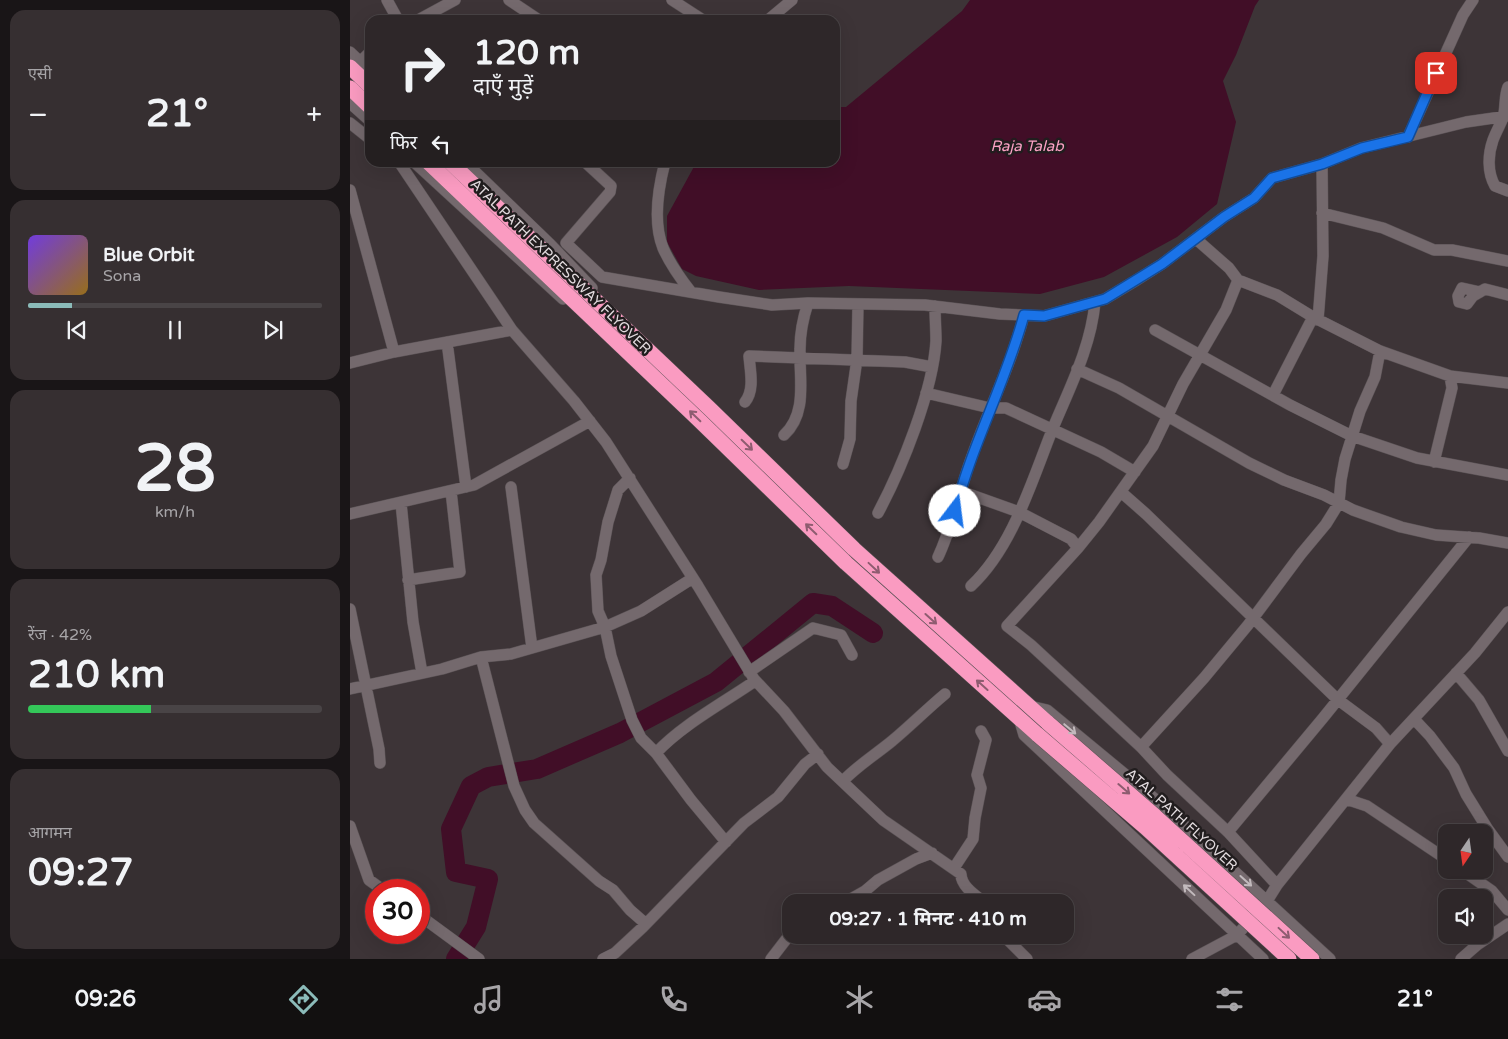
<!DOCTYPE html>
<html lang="hi">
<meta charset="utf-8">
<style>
:root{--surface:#2e2729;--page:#362f31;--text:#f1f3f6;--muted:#a7a5a8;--line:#494446;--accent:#8bbbb9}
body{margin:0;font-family:"Varela Round","Noto Sans Devanagari",sans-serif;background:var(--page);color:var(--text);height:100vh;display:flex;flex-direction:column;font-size:19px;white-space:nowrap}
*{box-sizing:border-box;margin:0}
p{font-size:16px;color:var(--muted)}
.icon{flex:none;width:28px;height:28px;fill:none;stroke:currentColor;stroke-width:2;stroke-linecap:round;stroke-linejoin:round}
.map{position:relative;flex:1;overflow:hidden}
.drawer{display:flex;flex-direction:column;gap:10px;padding:10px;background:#191517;width:350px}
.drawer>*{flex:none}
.guide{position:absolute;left:15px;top:15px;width:475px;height:152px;border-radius:15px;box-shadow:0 5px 20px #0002,0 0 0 1px var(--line);background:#2e2729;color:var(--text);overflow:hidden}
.needle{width:32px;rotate:193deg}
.controls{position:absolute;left:1088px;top:824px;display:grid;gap:10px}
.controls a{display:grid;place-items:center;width:55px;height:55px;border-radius:10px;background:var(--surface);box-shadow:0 5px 20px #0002,0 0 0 1px var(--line);font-size:25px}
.speed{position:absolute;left:15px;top:879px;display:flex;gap:10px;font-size:25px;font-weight:700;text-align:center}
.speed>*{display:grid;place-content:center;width:65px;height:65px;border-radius:50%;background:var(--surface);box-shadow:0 5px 20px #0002,0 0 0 1px var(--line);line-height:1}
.speed .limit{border:8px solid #d22;background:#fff;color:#111}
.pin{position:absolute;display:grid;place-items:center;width:42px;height:42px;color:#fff;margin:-21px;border-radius:10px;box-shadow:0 2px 8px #0006}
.me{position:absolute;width:55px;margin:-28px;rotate:15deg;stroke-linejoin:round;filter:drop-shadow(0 0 4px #0008)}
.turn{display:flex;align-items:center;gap:18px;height:105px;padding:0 25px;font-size:22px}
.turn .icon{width:65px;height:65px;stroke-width:2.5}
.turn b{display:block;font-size:35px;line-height:42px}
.then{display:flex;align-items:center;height:48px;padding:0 25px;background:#0003;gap:10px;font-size:19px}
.big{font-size:38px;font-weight:700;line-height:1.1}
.drawer .card{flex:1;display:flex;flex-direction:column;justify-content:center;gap:8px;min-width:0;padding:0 18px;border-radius:15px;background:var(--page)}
.drawer .dial{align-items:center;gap:0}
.dial b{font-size:65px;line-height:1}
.song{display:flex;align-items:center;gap:15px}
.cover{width:60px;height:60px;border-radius:8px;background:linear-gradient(135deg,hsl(260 70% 55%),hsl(40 70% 35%))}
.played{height:5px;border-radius:2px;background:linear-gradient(90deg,var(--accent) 15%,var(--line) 15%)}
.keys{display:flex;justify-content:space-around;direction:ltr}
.heat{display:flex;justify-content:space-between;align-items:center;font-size:28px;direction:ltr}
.charge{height:8px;border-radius:4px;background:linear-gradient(90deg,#34c759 42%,var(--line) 0)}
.trip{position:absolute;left:432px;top:894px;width:292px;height:50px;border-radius:15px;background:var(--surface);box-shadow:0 5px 20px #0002,0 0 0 1px var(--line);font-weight:700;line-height:50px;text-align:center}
.menu{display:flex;height:80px;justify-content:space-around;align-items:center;background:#121010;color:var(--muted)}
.menu .icon{width:35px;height:35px}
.menu .active{color:var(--accent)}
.menu b{font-size:22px;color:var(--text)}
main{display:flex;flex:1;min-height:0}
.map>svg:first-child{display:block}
.water{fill:#410e27}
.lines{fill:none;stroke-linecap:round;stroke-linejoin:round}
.river{stroke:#410e27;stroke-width:20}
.minor-casing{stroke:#595154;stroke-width:12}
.highway-casing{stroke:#595154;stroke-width:16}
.minor{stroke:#74696d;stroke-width:11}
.highway{stroke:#fa9bc1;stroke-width:15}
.highway-bridge-casing{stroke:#595154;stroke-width:16;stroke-linecap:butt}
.highway-bridge{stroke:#fa9bc1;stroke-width:15}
.oneway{stroke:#8e5c70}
.oneway2{stroke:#c2babd}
.route-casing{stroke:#114b97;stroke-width:12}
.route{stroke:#1a73e8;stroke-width:9}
.labels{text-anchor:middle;stroke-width:5;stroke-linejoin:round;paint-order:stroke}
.street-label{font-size:14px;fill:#e3dcdf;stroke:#211d1e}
.water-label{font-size:15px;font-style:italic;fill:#faa1c4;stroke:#211d1e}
</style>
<main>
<section class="drawer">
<div class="card"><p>एसी</p>
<div class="heat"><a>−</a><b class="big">21°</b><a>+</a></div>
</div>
<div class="card">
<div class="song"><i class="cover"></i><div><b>Blue Orbit</b><p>Sona</p></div></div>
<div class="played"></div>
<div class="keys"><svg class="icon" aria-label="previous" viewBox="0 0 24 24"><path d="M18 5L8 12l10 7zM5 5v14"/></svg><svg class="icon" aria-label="pause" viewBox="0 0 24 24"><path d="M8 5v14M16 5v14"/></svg><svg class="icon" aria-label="next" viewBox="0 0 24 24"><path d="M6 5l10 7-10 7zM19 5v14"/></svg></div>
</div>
<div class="card dial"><b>28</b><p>km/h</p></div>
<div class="card"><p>रेंज · 42%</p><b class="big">210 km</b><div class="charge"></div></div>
<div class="card"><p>आगमन</p><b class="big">09:27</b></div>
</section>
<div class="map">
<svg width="1158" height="959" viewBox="0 0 1158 959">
<rect width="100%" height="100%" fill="#3d3437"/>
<!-- water -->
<path class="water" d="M620 0H909L905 6 886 55 873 81 886 122 867 204 827 237 754 277 690 294 499 286 409 290 346 276 332 269 317 242V216L346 163 485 162V107H496L612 11Z"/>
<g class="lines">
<!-- river -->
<path class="river" d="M106 959 126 927 138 879 106 872 101 829 121 786 138 777 187 769 270 733 366 682 463 603 482 606 523 633"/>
<!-- minor casing -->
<g class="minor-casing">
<path id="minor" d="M37 0 48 20
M159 0 189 20
M322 0 353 20
M68 20 105 0
M418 20 442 0
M0 52 20 71
M10 62 20 52
M1158 87C1154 96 1156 108 1153 118 1150 125 1146 132 1143 140 1138 154 1137 172 1145 186L1158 191
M0 103 20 121
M0 123 20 139
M1058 137 1113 15 1123 0
M49 162 162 330
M64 162 213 299
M115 162 200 244 242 288
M235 162 261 186 260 192 216 243 252 277 369 297 422 305 458 303 575 305 650 314 694 316 755 299 785 281 812 264 874 217 904 198 922 178 972 164 1011 148 1116 122 1158 116
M315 162C308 189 303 223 313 248 320 264 330 278 341 292
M0 190 44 352
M972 213 1033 228 1084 250H1102L1158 261
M846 239 879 268 888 280 927 295 963 317 1030 351 1100 376 1158 383
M888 280 876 310 833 384 803 446 749 522 728 548 657 626 681 645 791 747 817 775 878 832 927 885
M1130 292 1112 288 1108 296 1109 302 1117 304 1123 296 1135 289 1158 295
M968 320 973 256 972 164
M805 330 940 405 1002 436 1067 458 1158 475
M97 342 116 487
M0 363 44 352 162 330 224 401 256 442 348 586 404 679 434 711 477 767 533 820 611 874C611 886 625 895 634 902
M727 369 769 388 899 463 934 480 974 495 1003 510 1051 527 1086 535 1129 538 1158 543
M576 393 640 408H656L751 452 785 472
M923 395 963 317
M395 402C405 390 400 370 399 356L555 362 582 367
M434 435C458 413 449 378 450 349 450 333 453 318 458 303
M1084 462 1102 388 1100 376
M493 464 500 439 501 401 507 359 508 304
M280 478 268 490 258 522 251 560 246 575 248 611 255 627 261 656 282 720 291 738 306 753 341 800 376 842
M161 487 182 648
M610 491 669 512 721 539 728 548
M771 492 796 514 987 699 1026 728 1040 744
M51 503 63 622 72 673
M528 513C552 468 583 391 586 341 586 330 585 318 585 306
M0 514 124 485 240 421
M588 557C603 525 609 492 621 459 638 411 661 365 674 315
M58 580 110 572 101 491
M621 586C663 547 682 480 703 428 720 387 741 347 745 302
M0 609 29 749 30 763
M131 657 164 786 175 810 184 823 249 881 263 890 280 910 296 924
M399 672 463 628 491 635 502 655
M1106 673 1129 700 1158 751
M0 689 92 669 131 657 161 654 255 627 291 611 343 578
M680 706 697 710 811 804 980 959
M669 718 674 735 913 959
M1064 719 1080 736 1104 768 1116 794 1137 828 1158 857
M791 747 854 678 898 625 951 554 976 524 989 503 991 480 995 459 1010 411 1025 377 1030 351
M306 753C332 725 373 703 405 681
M493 781C507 766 525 755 542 741 560 726 577 709 595 694
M996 799 1017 806 1096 859
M0 826 19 880 33 890
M878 832 973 718 1119 537
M604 868 623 839 625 818 631 788 627 775 636 740 631 731
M1112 870 1142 891 1158 910
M487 902 499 900 515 891 528 880 566 859 582 853
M69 915 129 959
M653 935 677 959
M253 959 265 953 293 927 394 823 428 797 455 764 468 754
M421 959 441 933
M842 959 887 935 917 901 927 885 1040 744 1125 653 1158 612
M1111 959 1127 945 1158 924"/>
</g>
<!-- highway casing -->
<g class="highway-casing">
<path id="highway" d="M0 67 20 86
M0 88 20 107
M78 162 348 419 496 563 688 735
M100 162 359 408 504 549 698 723"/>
</g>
<!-- minor -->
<use href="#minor" class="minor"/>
<!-- highway -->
<use href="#highway" class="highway"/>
<!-- highway-bridge casing -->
<g class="highway-bridge-casing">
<path id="highway-bridge" d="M698 723 805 816 962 959
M688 735 795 827 939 959"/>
</g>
<!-- highway-bridge -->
<use href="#highway-bridge" class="highway-bridge"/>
</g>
<!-- one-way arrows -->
<defs><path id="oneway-shaft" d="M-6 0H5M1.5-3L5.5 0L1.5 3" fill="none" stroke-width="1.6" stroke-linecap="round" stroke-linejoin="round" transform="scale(1.25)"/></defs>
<g class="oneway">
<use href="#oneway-shaft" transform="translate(345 416) rotate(-136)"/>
<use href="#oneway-shaft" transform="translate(397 445) rotate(44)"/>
<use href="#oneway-shaft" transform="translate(461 529) rotate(-136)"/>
<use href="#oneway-shaft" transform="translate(524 568) rotate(43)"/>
<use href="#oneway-shaft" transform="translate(581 619) rotate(42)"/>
<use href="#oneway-shaft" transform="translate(632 685) rotate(-138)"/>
<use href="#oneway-shaft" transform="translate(774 789) rotate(41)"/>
<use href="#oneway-shaft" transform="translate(934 933) rotate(43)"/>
</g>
<g class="oneway2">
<use href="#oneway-shaft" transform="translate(720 729) rotate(40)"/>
<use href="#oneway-shaft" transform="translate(896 881) rotate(42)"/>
<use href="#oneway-shaft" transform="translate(839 890) rotate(-137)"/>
</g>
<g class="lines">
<!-- route casing -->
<g class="route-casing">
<path id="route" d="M605 511C622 444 656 382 674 315L694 316 755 299 812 264 874 217 904 198 922 178 972 164 1012 148 1058 137 1086 73"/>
</g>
<!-- route -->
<use href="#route" class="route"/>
</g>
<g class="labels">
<!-- street labels -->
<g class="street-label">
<text transform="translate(211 266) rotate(44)" y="5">ATAL PATH EXPRESSWAY FLYOVER</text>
<text transform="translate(832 819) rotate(42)" y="5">ATAL PATH FLYOVER</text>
</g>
<!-- water labels -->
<g class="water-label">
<text x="677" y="151">Raja Talab</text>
</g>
</g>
</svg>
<div class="controls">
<a><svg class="needle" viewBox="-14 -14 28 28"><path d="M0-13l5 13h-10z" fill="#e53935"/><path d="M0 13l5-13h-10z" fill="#a7a5a8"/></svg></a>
<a><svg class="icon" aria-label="sound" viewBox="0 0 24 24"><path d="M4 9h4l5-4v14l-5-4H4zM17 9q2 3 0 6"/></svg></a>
</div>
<div class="speed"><div class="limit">30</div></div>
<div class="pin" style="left:1086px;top:73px;background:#d93025"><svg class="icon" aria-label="arrive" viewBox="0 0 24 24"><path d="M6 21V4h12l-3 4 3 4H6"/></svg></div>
<svg class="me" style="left:605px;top:511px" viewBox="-20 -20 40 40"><circle r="19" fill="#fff"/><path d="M0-13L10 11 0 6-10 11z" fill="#1a73e8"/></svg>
<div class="trip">09:27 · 1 मिनट · 410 m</div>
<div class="guide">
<div class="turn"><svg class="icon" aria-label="right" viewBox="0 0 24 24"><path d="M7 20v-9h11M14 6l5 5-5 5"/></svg><div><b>120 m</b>दाएँ मुड़ें</div></div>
<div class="then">फिर<svg class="icon" aria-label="left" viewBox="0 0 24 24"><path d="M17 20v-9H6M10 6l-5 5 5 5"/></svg></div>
</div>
</div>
</main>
<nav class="menu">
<b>09:26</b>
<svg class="icon active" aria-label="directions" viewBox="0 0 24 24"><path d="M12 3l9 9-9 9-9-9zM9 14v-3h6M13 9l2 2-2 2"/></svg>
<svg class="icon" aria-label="music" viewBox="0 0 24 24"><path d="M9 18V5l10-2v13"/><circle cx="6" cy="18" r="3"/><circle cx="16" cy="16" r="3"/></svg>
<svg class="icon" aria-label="phone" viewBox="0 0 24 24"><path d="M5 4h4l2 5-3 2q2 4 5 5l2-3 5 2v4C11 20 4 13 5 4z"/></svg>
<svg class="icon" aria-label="climate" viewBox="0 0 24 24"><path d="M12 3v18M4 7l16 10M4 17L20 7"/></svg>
<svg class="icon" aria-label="car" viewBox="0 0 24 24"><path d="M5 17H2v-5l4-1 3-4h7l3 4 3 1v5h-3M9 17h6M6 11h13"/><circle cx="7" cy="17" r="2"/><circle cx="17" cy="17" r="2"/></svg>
<svg class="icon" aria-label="filters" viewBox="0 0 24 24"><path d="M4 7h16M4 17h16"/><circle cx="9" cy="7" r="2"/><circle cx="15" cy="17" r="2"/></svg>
<b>21°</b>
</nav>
